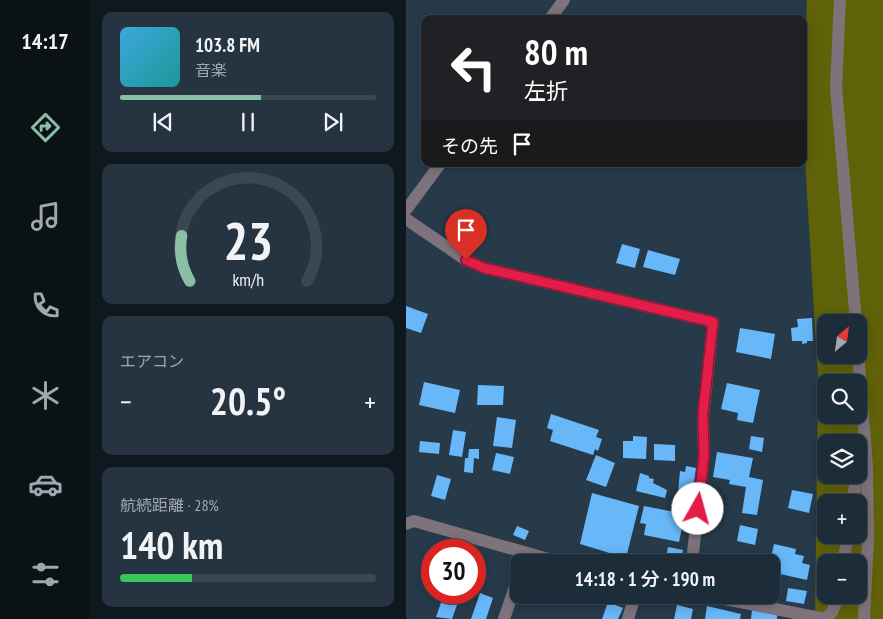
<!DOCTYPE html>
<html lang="ja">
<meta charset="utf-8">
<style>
:root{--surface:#1c2c38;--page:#253440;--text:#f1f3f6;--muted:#a0a7ae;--line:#3a4853;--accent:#8abfa5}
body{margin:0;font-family:"PT Sans Narrow","Noto Sans JP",sans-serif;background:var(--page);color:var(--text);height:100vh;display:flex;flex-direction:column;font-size:19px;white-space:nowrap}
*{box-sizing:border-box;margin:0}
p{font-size:16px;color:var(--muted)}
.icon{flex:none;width:28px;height:28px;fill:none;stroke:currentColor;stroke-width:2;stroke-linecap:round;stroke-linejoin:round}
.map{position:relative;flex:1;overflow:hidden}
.sheet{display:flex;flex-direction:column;gap:12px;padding:12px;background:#0f181f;width:316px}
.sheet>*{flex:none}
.banner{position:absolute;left:15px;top:15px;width:386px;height:152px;border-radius:10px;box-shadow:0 2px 12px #0003,0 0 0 1px var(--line);background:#202124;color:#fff;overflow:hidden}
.needle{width:32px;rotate:29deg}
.controls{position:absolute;left:411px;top:314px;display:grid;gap:10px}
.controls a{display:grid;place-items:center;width:50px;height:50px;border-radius:10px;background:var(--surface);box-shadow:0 2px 12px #0003,0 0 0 1px var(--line);font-size:25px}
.speed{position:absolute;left:15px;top:539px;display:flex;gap:10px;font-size:25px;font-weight:700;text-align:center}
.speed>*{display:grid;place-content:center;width:65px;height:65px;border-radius:50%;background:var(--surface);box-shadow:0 2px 12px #0003,0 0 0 1px var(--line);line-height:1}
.speed .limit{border:8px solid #d22;background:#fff;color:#111}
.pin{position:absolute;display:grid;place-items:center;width:42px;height:42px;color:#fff;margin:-51px -21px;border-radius:50% 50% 50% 0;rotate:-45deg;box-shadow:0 0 5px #0007}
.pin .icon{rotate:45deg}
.me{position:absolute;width:55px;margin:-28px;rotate:7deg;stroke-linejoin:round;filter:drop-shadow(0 0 4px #0008)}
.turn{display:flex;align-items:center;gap:18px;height:105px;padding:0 20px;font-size:22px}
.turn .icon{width:65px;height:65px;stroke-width:2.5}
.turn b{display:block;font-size:35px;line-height:42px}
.then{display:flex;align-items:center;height:48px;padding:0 20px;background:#0003;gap:10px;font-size:19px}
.big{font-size:38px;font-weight:600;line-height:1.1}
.sheet .card{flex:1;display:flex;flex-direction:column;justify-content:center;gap:8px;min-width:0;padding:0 18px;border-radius:10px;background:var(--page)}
.sheet .dial{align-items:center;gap:0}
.dial svg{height:130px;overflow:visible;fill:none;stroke:var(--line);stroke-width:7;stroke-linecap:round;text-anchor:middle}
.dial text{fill:var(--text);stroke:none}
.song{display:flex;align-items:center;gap:15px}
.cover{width:60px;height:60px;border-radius:8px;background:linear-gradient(135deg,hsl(200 70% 55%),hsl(180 70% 35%))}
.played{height:5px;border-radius:2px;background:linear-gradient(90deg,var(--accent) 55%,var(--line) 55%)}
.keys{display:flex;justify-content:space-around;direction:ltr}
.heat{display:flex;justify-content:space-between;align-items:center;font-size:28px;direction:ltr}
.charge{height:8px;border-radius:4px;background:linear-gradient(90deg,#34c759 28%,var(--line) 0)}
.trip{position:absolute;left:104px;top:554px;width:270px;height:50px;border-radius:10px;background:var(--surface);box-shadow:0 2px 12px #0003,0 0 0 1px var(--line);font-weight:600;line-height:50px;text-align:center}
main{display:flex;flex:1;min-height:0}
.tabs{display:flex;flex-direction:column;width:90px;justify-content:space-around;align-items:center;background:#0b1216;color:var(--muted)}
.tabs .icon{width:35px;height:35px}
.tabs .current{color:var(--accent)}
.tabs b{font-size:22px;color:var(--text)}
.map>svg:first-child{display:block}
.green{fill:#606209;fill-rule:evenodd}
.building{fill:#68b7f9}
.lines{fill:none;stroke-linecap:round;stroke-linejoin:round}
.minor{stroke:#7e737a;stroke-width:12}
.route-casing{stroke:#92132f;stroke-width:12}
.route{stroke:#e11d48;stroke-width:9}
</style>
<main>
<nav class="tabs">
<b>14:17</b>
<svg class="icon current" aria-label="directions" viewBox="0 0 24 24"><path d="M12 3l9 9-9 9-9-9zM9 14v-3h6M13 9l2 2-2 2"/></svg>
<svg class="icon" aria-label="music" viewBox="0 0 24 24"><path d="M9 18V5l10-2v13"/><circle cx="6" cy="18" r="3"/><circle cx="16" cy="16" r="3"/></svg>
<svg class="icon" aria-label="phone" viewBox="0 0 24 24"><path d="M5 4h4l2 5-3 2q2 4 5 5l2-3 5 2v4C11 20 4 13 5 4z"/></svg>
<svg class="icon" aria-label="climate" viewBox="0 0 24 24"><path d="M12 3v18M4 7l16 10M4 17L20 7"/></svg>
<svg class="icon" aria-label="car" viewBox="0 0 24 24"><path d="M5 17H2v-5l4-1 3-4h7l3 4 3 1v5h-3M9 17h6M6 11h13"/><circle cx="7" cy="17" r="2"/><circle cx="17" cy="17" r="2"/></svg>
<svg class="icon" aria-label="filters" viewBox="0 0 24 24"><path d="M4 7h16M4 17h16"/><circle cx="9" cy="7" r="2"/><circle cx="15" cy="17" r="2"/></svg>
</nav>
<section class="sheet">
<div class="card">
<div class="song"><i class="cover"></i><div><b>103.8 FM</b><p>音楽</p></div></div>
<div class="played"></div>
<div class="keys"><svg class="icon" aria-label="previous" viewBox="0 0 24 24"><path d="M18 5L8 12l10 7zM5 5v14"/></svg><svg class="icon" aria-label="pause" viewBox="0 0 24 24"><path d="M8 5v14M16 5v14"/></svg><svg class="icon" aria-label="next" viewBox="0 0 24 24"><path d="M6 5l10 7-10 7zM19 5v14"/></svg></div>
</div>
<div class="card dial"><svg viewBox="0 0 100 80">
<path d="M14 69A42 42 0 1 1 86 69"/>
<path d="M14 69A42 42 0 0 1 9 41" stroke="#8abfa5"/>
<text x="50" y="56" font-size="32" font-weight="700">23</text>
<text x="50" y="72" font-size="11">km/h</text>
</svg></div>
<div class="card"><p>エアコン</p>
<div class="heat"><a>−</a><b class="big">20.5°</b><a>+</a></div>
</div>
<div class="card"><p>航続距離 · 28%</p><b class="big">140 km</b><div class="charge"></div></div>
</section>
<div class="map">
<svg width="477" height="619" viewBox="0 0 477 619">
<rect width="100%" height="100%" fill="#263a4a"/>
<!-- green -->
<path class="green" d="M401 0H477V619H409L412 378 398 142V70ZM420 322H452V355H420ZM420 382H452V415H420ZM420 442H452V475H420ZM420 502H452V535H420ZM420 562H452V595H420Z"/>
<!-- building -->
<path class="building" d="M216 244 234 249 229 268 210 263Z
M242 250 274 259 269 275 237 267Z
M0 306 22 314 15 333 0 328Z
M406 318 407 341H401V343L396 344V341H386L385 328 392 327 391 319Z
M334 328 369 334 365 359 330 352Z
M18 382 54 390 49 413 13 405Z
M321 383 354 390 347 423 331 420 332 413 315 409Z
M72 385 98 386 97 405H71Z
M145 414 193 430 190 437 196 439 192 451 189 449 187 455 144 441 147 430 141 428Z
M91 417 110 420 106 448 87 446Z
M47 430 60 432 56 457 43 455Z
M227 436 241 437 240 459 217 458V441H227Z
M345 436 358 438 356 452 343 449Z
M14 441 34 443 33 454 13 452Z
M248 444 269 445V461L248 460Z
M63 449H73V459L68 458 67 473 58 472 59 458H62Z
M311 452 347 458 343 477 357 480 351 515 336 513 340 487 323 484 324 480 307 477Z
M90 453 108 457 104 474 86 470Z
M190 455 209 463 200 487 180 480Z
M280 466 290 468 286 495 272 493 274 471 279 472Z
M234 473 243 476V478L248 479 247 483 261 490 259 498 230 491Z
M31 475 45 479 39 500 25 496Z
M386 490 407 494 403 513 382 508Z
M186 493 233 506 220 558 174 544Z
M238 506 279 514 273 542 238 535 240 524 234 523Z
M334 525 352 529 349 545 331 541Z
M111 526 123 531 119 540 107 535Z
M368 544 390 549 389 554 398 556 396 563 404 565 401 580 365 572 364 562Z
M262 547 277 550 275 562H259Z
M382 588 401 591 398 604 380 601Z
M74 593 87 598 80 619H65Z
M162 595H190L188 602Z
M37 597 52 602 46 619 30 617Z
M202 602 217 608 212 619H196Z
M271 605 287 609 285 619H268Z
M301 606 335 614 334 619H299Z
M346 610 371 615V619H345Z"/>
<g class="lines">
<!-- minor -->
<path class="minor" d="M434 0 430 87 450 322
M144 19 158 0
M0 210 34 164
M0 219 60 260 78 268 307 322 297 416 298 456 286 562
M452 353 461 467 462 539 458 619
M446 502 451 475
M0 524 8 521 153 562
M437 562 442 535
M299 595 419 619
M98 619 112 578
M222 619 229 595
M419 619 426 612 433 595"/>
</g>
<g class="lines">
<!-- route casing -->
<g class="route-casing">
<path id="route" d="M60 260 78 268 307 322 297 413 298 456 292 509"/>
</g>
<!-- route -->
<use href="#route" class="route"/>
</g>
</svg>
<div class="controls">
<a><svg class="needle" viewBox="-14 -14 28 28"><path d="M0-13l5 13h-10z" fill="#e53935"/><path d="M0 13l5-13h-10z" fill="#a0a7ae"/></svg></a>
<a><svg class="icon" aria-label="search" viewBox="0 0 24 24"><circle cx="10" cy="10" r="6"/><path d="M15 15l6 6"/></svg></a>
<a><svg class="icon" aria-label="layers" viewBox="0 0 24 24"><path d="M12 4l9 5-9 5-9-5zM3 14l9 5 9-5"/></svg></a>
<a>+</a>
<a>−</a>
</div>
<div class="speed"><div class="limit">30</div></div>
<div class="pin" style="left:60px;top:260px;background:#d93025"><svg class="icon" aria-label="arrive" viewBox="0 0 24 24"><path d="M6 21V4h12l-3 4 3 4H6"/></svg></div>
<svg class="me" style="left:292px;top:509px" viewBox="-20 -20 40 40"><circle r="19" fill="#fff"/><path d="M0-13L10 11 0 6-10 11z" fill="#e11d48"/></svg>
<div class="trip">14:18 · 1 分 · 190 m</div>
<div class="banner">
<div class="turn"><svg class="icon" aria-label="left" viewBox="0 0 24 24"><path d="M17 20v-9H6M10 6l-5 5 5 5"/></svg><div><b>80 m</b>左折</div></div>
<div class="then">その先<svg class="icon" aria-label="arrive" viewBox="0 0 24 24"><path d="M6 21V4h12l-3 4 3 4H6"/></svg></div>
</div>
</div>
</main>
